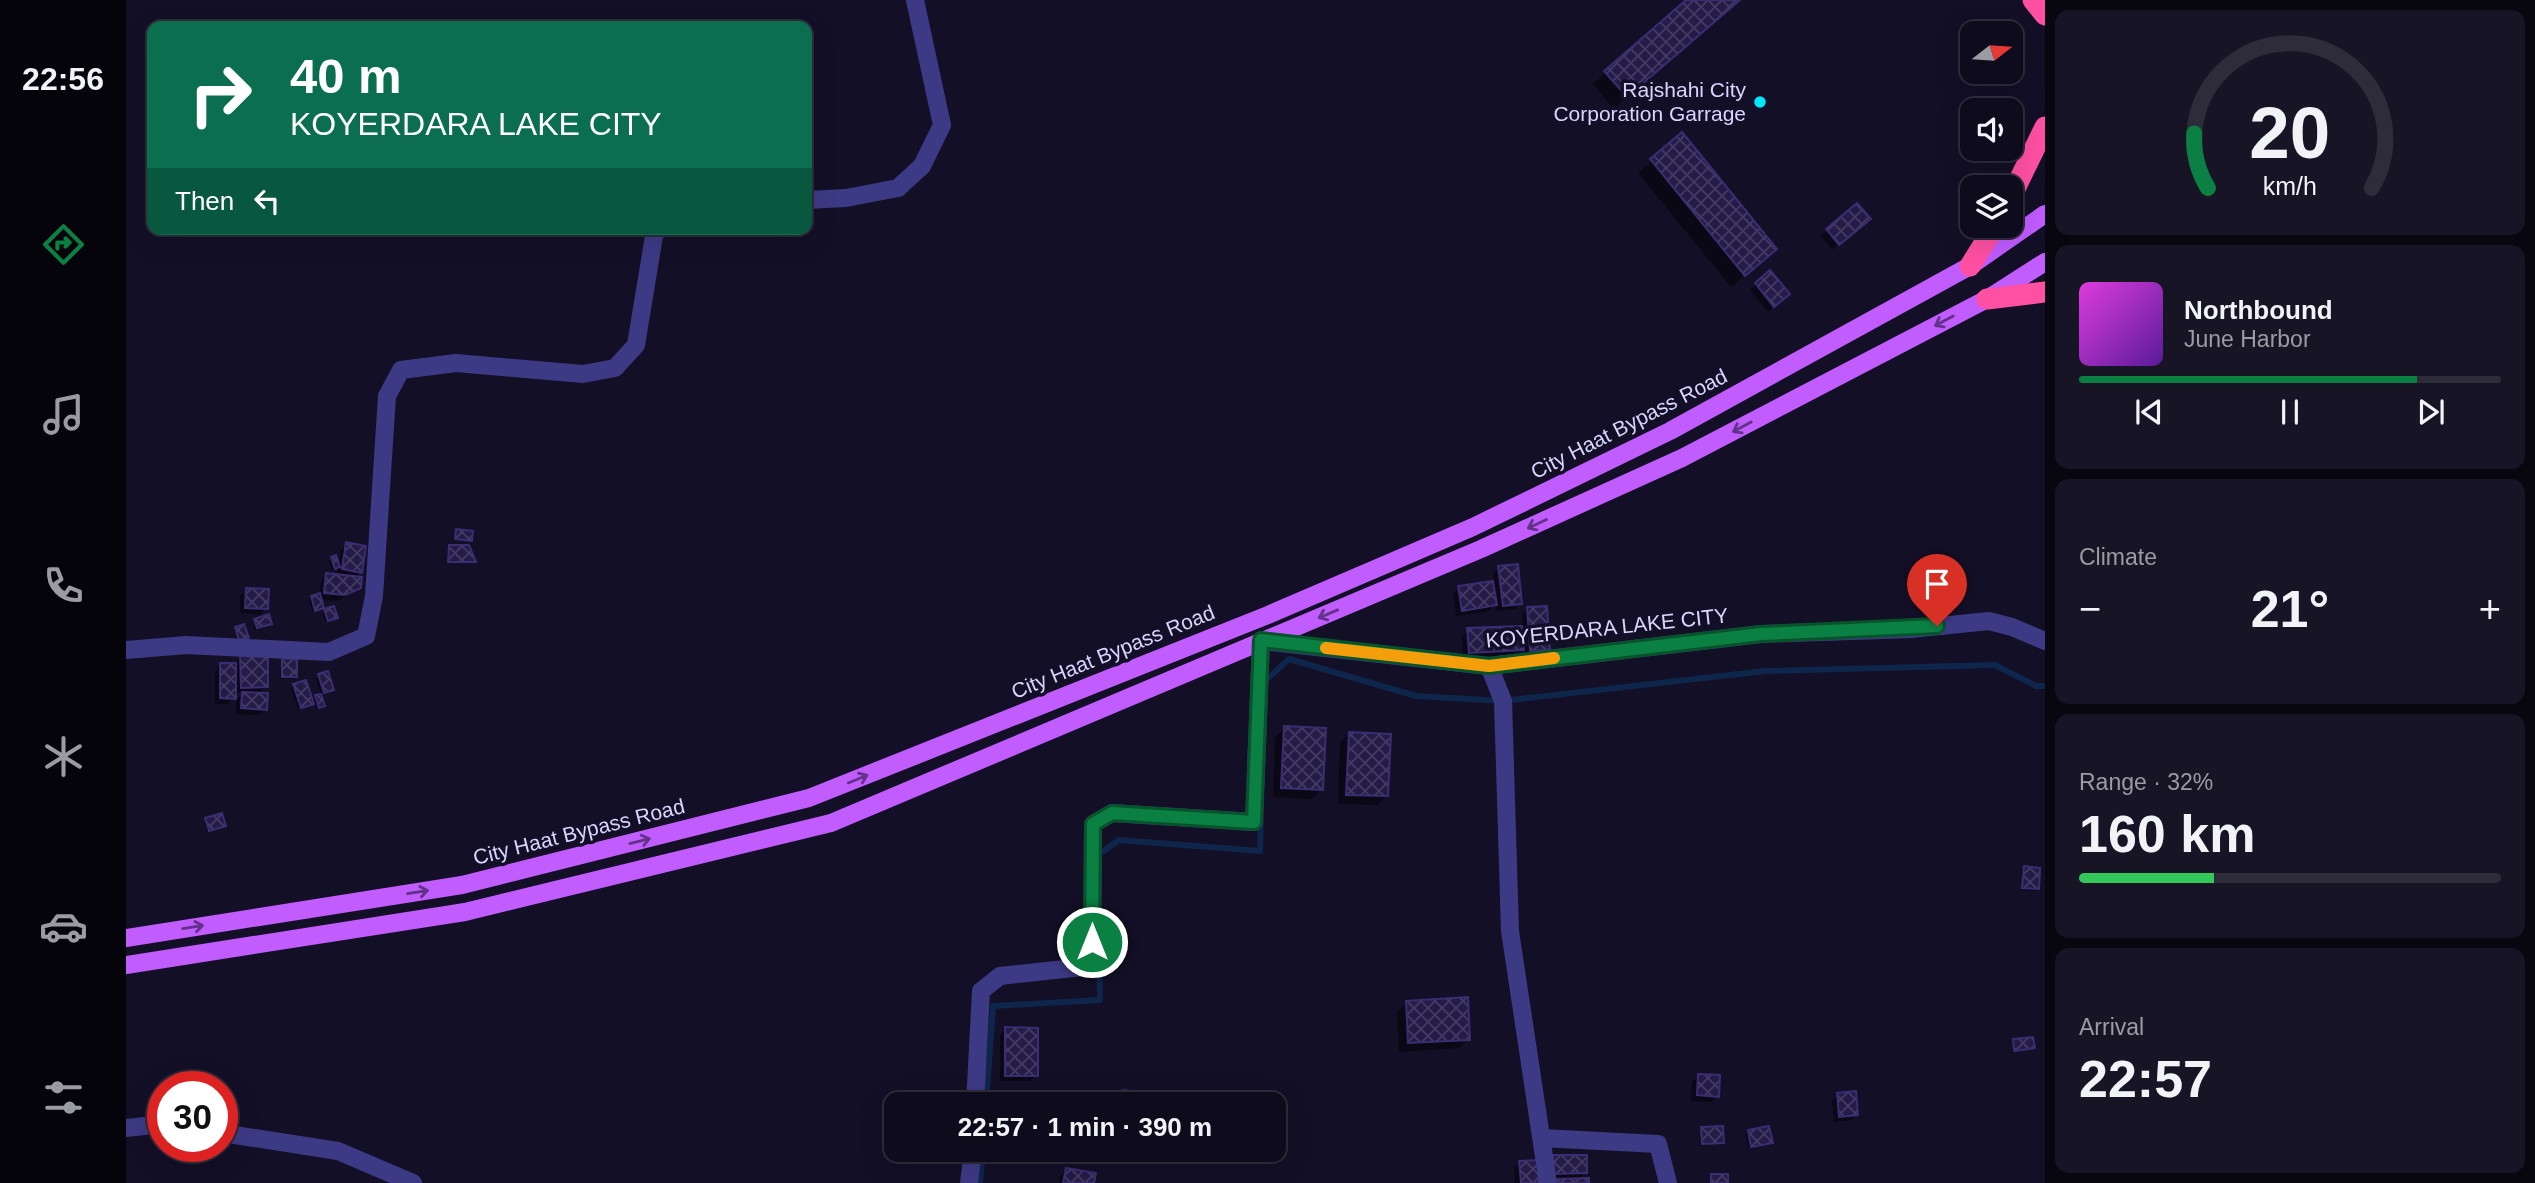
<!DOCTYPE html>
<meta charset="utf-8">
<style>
:root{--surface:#0e0b1c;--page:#171425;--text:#f1f3f6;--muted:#9b9ba3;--line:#2e2b3b;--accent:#0b8043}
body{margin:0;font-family:Arial,sans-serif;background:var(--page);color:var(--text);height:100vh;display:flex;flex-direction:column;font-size:26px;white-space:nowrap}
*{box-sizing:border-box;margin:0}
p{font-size:23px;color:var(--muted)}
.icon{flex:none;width:38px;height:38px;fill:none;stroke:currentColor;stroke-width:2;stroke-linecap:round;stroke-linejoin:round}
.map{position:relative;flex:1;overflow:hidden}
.panel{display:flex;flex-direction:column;gap:10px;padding:10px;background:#08060f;width:490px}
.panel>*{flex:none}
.top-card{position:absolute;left:21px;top:21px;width:665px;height:214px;border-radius:14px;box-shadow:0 7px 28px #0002,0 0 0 2px var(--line);background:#0b6e4f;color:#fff;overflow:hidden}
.needle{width:46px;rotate:73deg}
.tools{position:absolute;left:1834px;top:21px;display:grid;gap:14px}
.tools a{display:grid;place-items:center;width:63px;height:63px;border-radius:14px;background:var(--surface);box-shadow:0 7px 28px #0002,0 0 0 2px var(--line);font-size:35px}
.speed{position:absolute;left:21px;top:1071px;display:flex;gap:14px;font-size:35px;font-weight:700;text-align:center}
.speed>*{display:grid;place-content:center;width:91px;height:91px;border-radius:50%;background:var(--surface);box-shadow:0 7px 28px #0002,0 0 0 2px var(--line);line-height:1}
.speed .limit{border:10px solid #d22;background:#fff;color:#111}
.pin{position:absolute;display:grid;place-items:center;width:60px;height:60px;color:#fff;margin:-72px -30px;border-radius:50% 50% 50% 0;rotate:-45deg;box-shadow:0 0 7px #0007}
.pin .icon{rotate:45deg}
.me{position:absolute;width:77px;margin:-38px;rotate:0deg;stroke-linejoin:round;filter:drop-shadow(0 0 5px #0008)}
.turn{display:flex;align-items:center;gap:24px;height:147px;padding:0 28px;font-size:32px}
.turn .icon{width:91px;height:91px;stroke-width:2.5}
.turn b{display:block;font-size:49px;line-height:60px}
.then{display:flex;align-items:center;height:66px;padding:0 28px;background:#0003;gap:14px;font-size:26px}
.big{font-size:52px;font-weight:700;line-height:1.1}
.panel .tile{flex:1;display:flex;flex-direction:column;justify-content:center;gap:10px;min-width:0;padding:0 24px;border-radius:14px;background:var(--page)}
.panel .dial{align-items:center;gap:0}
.dial svg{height:182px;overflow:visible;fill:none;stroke:var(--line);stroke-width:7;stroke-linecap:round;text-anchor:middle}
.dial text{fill:var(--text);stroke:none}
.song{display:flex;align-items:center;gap:21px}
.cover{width:84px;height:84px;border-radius:10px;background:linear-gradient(135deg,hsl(300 70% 55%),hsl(270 70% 35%))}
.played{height:7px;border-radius:4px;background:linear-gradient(90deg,var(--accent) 80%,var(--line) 80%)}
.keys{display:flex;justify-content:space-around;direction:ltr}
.heat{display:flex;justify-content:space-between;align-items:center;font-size:38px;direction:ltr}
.charge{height:10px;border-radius:5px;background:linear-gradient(90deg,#34c759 32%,var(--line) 0)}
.trip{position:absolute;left:758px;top:1092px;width:402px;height:70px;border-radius:14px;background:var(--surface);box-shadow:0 7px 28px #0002,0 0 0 2px var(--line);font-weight:700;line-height:70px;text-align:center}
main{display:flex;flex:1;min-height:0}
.menu{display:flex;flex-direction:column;width:126px;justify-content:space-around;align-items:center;background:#06040b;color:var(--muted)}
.menu .icon{width:49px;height:49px}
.menu .current{color:var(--accent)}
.menu b{font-size:32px;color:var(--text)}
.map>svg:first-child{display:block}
.shadow{fill:#0007}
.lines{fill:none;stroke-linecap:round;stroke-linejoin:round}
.stream{stroke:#0e264b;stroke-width:6}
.building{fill:url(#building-cross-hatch);stroke:#3b2d73;stroke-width:2}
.minor{stroke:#3d3a85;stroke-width:18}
.major{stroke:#c15cff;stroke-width:18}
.highway{stroke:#ff50a4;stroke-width:21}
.oneway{stroke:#613288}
.route-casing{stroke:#07532c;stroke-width:18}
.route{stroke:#0b8043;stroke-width:12}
.slow{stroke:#f59e0b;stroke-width:12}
.poi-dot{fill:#01e6fe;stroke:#130f26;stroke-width:2.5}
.labels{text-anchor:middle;stroke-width:7;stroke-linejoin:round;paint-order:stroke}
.poi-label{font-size:21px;fill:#d9d5ff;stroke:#130f26;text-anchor:end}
.street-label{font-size:21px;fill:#d9d5ff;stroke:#130f26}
</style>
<main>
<nav class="menu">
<b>22:56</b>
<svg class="icon current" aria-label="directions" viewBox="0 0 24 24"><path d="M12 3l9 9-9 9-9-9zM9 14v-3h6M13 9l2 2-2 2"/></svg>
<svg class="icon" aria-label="music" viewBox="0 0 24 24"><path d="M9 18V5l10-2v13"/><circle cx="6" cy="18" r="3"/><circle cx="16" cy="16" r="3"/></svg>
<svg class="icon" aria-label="phone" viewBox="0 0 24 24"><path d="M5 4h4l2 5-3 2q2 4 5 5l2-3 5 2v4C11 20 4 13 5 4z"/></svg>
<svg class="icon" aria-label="climate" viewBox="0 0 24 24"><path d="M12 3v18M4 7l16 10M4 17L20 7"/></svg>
<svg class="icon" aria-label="car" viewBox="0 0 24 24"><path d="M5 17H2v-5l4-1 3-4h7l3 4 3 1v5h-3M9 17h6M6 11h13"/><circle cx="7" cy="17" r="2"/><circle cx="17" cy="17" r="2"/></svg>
<svg class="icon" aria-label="filters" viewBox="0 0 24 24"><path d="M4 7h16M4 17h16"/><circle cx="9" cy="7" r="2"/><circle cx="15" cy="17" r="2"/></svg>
</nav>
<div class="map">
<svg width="1919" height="1183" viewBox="0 0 1919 1183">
<defs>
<pattern id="building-cross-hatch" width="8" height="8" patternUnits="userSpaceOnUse" patternTransform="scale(1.75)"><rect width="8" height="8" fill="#241b47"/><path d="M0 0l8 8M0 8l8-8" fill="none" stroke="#433b63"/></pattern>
</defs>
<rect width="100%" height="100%" fill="#130f26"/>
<!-- shadow -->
<path class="shadow" d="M1562 0H1613L1487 109 1467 84Z
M1556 135 1649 249 1605 287 1512 173Z
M1731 205 1736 225 1706 250 1695 236Z
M1644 273 1655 300 1642 312 1624 290Z
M331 531 345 540 327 541Z
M221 544 234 572 229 578 233 588 212 601 193 599 196 608 187 612 183 600 193 595 195 581 201 575 211 576 212 568 206 570 203 561 206 558 212 567 215 550Z
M323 547 348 561 320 563Z
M1373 568 1395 603 1389 609 1371 611 1370 603 1363 611 1330 616 1327 593 1333 587 1368 582 1367 574Z
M121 590 140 608 134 614 114 613V596Z
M1402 608 1422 649 1416 655 1399 656 1398 647 1390 656 1337 658 1336 636 1342 630 1397 627 1396 615Z
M199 611 210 617 199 622 197 614Z
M129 620 144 623 128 630Z
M115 656 140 687 133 694 140 709 133 715 110 714V700L117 693H108L102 704H89V671L95 665H109Z
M156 661 169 676 167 679H154Z
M193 676 206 689 203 692 195 694 190 678Z
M168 686 185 702 190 697 197 706 191 709 188 701 172 710 165 688Z
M1158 728 1196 789 1186 799 1147 797 1149 737Z
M1223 734 1261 796 1251 805 1212 804 1214 743Z
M80 819 98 825 81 832 78 822Z
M1898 868 1911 889 1908 891 1895 890Z
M1281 1003 1343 1039 1333 1048 1273 1052 1271 1012Z
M880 1029 910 1075 904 1081H874V1035Z
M1887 1041 1907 1048 1886 1053Z
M1572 1076 1591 1096 1585 1102 1565 1101 1566 1082Z
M998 1091 1028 1095 1027 1104H991Z
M1712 1095 1731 1114 1725 1120 1708 1122 1706 1101Z
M1044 1097 1071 1101V1104H1037Z
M1575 1129 1596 1142 1574 1146Z
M1622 1132 1645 1142 1623 1149 1620 1134Z
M985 1150H1019L1018 1158 1012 1164 984 1159Z
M1427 1157 1460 1172 1451 1180 1462 1183H1428L1432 1179H1422L1421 1163Z
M1394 1163 1411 1183H1389L1388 1169Z
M940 1170 967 1183H933L934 1176Z"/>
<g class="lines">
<!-- stream -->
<path class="stream" d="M1138 682 1163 659 1290 696 1377 701 1639 671 1869 665 1910 686H1919
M969 857 993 840 1134 851 1135 819
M860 1104 867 1006 974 1000 973 962
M854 1183 857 1150"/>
</g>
<!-- building -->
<path class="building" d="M1560 0H1614L1501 97 1478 71Z
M1556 132 1651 249 1619 276 1524 159Z
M1731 203 1745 219 1713 245 1700 229Z
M1644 270 1664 294 1648 307 1629 283Z
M330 529 347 531 346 541 329 539Z
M220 542 240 546 236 573 216 569Z
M323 545H343L350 562H322Z
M210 555 214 567 209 569 205 557Z
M1392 564 1396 604 1377 606 1372 566Z
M200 573 236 577 235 588 219 595 198 593Z
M1367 581 1371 605 1336 611 1332 586Z
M120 588 143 589 142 609 119 608Z
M194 593 198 608 189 611 185 596Z
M208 606 212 618 202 621 198 609Z
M1421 606 1424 650 1404 651 1401 607Z
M143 614 146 624 131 628 128 619Z
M118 624 123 638 113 640 109 627Z
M1396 626 1398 650 1343 653 1341 628Z
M114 654H142V687L115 688Z
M171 658V677H156V659Z
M94 663H110V699L94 698Z
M202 671 208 690 198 693 192 674Z
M180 680 188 704 175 708 167 684Z
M116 692 142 693 141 710 115 708Z
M195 694 199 706 193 708 189 695Z
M1158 726 1200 728 1197 790 1155 788Z
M1223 732 1265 734 1262 796 1220 795Z
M96 813 100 826 83 831 79 818Z
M1898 866 1914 868 1913 889 1896 888Z
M1342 997 1344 1040 1282 1043 1280 1001Z
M879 1027 912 1028V1076H879Z
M1907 1037 1909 1048 1888 1051 1887 1039Z
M1572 1074 1594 1075 1593 1097 1571 1095Z
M997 1090 1030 1094 1028 1104H995Z
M1730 1091 1732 1115 1713 1117 1711 1093Z
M1043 1095 1073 1099 1072 1104H1042Z
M1597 1126 1598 1143 1576 1144 1575 1127Z
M1643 1126 1647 1143 1625 1147 1622 1130Z
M990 1150H1021L1019 1158 989 1154Z
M1427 1155H1461V1173L1427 1174Z
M1412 1160 1413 1183H1395L1393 1161Z
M940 1168 970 1173 968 1183H937Z
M1585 1174H1602V1183H1585Z
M1463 1178V1183H1429V1179Z"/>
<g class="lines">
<!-- minor -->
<path class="minor" d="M681 200 720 198 772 188 796 166 816 125 789 0
M0 650 60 645 203 652 240 636 248 596 261 396 275 370 330 363 457 374 489 368 510 345 528 236 532 229
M1363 666 1377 701 1384 931 1422 1183
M849 1104 855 991 874 976 966 966 967 824 986 813 1128 822 1135 641 1363 666 1635 634 1785 629 1863 621 1886 627 1919 641
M0 1128 37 1124
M96 1133 212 1151 287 1183
M1415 1138 1532 1144 1542 1183
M843 1183 847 1150"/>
<!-- major -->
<path class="major" d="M0 938 336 885 683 798 1142 615 1347 527 1544 431 1844 266 1919 214
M0 965 339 912 705 823 1355 549 1556 458 1861 299 1919 262"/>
<!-- highway -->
<path class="highway" d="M1907 0 1919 15
M1885 197 1919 127
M1844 266 1869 226
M1861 299 1919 292"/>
</g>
<!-- one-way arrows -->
<defs><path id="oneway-shaft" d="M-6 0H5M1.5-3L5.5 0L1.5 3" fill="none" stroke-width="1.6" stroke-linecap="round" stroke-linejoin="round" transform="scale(1.75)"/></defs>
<g class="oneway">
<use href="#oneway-shaft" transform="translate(1818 321) rotate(152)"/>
<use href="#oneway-shaft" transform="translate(1616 427) rotate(152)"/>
<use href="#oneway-shaft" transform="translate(1411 524) rotate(155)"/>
<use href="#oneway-shaft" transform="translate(1202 614) rotate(157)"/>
<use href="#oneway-shaft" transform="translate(732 779) rotate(-22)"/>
<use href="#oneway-shaft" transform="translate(514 841) rotate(-14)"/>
<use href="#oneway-shaft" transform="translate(292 892) rotate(-9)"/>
<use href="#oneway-shaft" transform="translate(67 927) rotate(-9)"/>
</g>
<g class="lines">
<!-- route casing -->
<g class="route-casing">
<path id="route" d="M966 942 967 824 986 813 1128 822 1135 640 1363 666 1635 634 1811 626"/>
</g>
<!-- route -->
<use href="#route" class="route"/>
<!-- slow -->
<path class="slow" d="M1200 648 1363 666 1428 658"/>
</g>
<!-- markers -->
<circle class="poi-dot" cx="1634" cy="102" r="7"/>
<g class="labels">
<!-- poi labels -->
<g class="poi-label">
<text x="1620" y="97">Rajshahi City<tspan x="1620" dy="24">Corporation Garrage</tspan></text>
</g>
<!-- street labels -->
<g class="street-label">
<text transform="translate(1503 424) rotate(-27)" y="7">City Haat Bypass Road</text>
<text transform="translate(1481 628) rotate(-6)" y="7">KOYERDARA LAKE CITY</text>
<text transform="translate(987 652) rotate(-22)" y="7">City Haat Bypass Road</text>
<text transform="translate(453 832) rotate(-14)" y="7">City Haat Bypass Road</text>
</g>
</g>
</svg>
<div class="tools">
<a><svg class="needle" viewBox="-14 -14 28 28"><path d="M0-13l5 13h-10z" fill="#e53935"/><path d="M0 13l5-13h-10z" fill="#9b9ba3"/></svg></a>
<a><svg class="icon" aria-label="sound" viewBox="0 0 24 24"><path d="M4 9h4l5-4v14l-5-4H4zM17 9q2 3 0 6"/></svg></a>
<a><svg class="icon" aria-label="layers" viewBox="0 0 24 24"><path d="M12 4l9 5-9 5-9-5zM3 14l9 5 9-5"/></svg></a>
</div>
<div class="speed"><div class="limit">30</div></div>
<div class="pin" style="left:1811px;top:626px;background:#d93025"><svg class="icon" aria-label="arrive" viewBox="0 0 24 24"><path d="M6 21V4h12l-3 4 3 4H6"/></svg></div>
<svg class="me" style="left:966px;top:942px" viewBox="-20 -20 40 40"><circle r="17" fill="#0b8043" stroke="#fff" stroke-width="3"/><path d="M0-11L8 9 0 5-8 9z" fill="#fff"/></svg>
<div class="trip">22:57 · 1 min · 390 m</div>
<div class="top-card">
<div class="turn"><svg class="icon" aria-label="right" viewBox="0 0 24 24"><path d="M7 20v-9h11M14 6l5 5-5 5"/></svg><div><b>40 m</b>KOYERDARA LAKE CITY</div></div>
<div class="then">Then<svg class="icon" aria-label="left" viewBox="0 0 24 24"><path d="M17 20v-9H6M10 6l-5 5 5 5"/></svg></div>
</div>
</div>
<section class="panel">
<div class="tile dial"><svg viewBox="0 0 100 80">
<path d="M14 69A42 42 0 1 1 86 69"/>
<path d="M14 69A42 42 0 0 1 8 45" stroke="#0b8043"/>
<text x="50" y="56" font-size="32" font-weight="700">20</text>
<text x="50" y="72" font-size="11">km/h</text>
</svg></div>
<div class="tile">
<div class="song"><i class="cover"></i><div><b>Northbound</b><p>June Harbor</p></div></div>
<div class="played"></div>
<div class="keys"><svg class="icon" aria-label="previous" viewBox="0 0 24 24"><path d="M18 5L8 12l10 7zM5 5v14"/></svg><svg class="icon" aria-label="pause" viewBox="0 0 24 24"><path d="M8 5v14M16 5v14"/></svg><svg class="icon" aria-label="next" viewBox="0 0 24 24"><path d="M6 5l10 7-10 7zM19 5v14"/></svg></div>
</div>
<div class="tile"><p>Climate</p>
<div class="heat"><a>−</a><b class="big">21°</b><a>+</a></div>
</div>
<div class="tile"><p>Range · 32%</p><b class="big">160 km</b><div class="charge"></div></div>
<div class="tile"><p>Arrival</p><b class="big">22:57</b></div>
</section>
</main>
